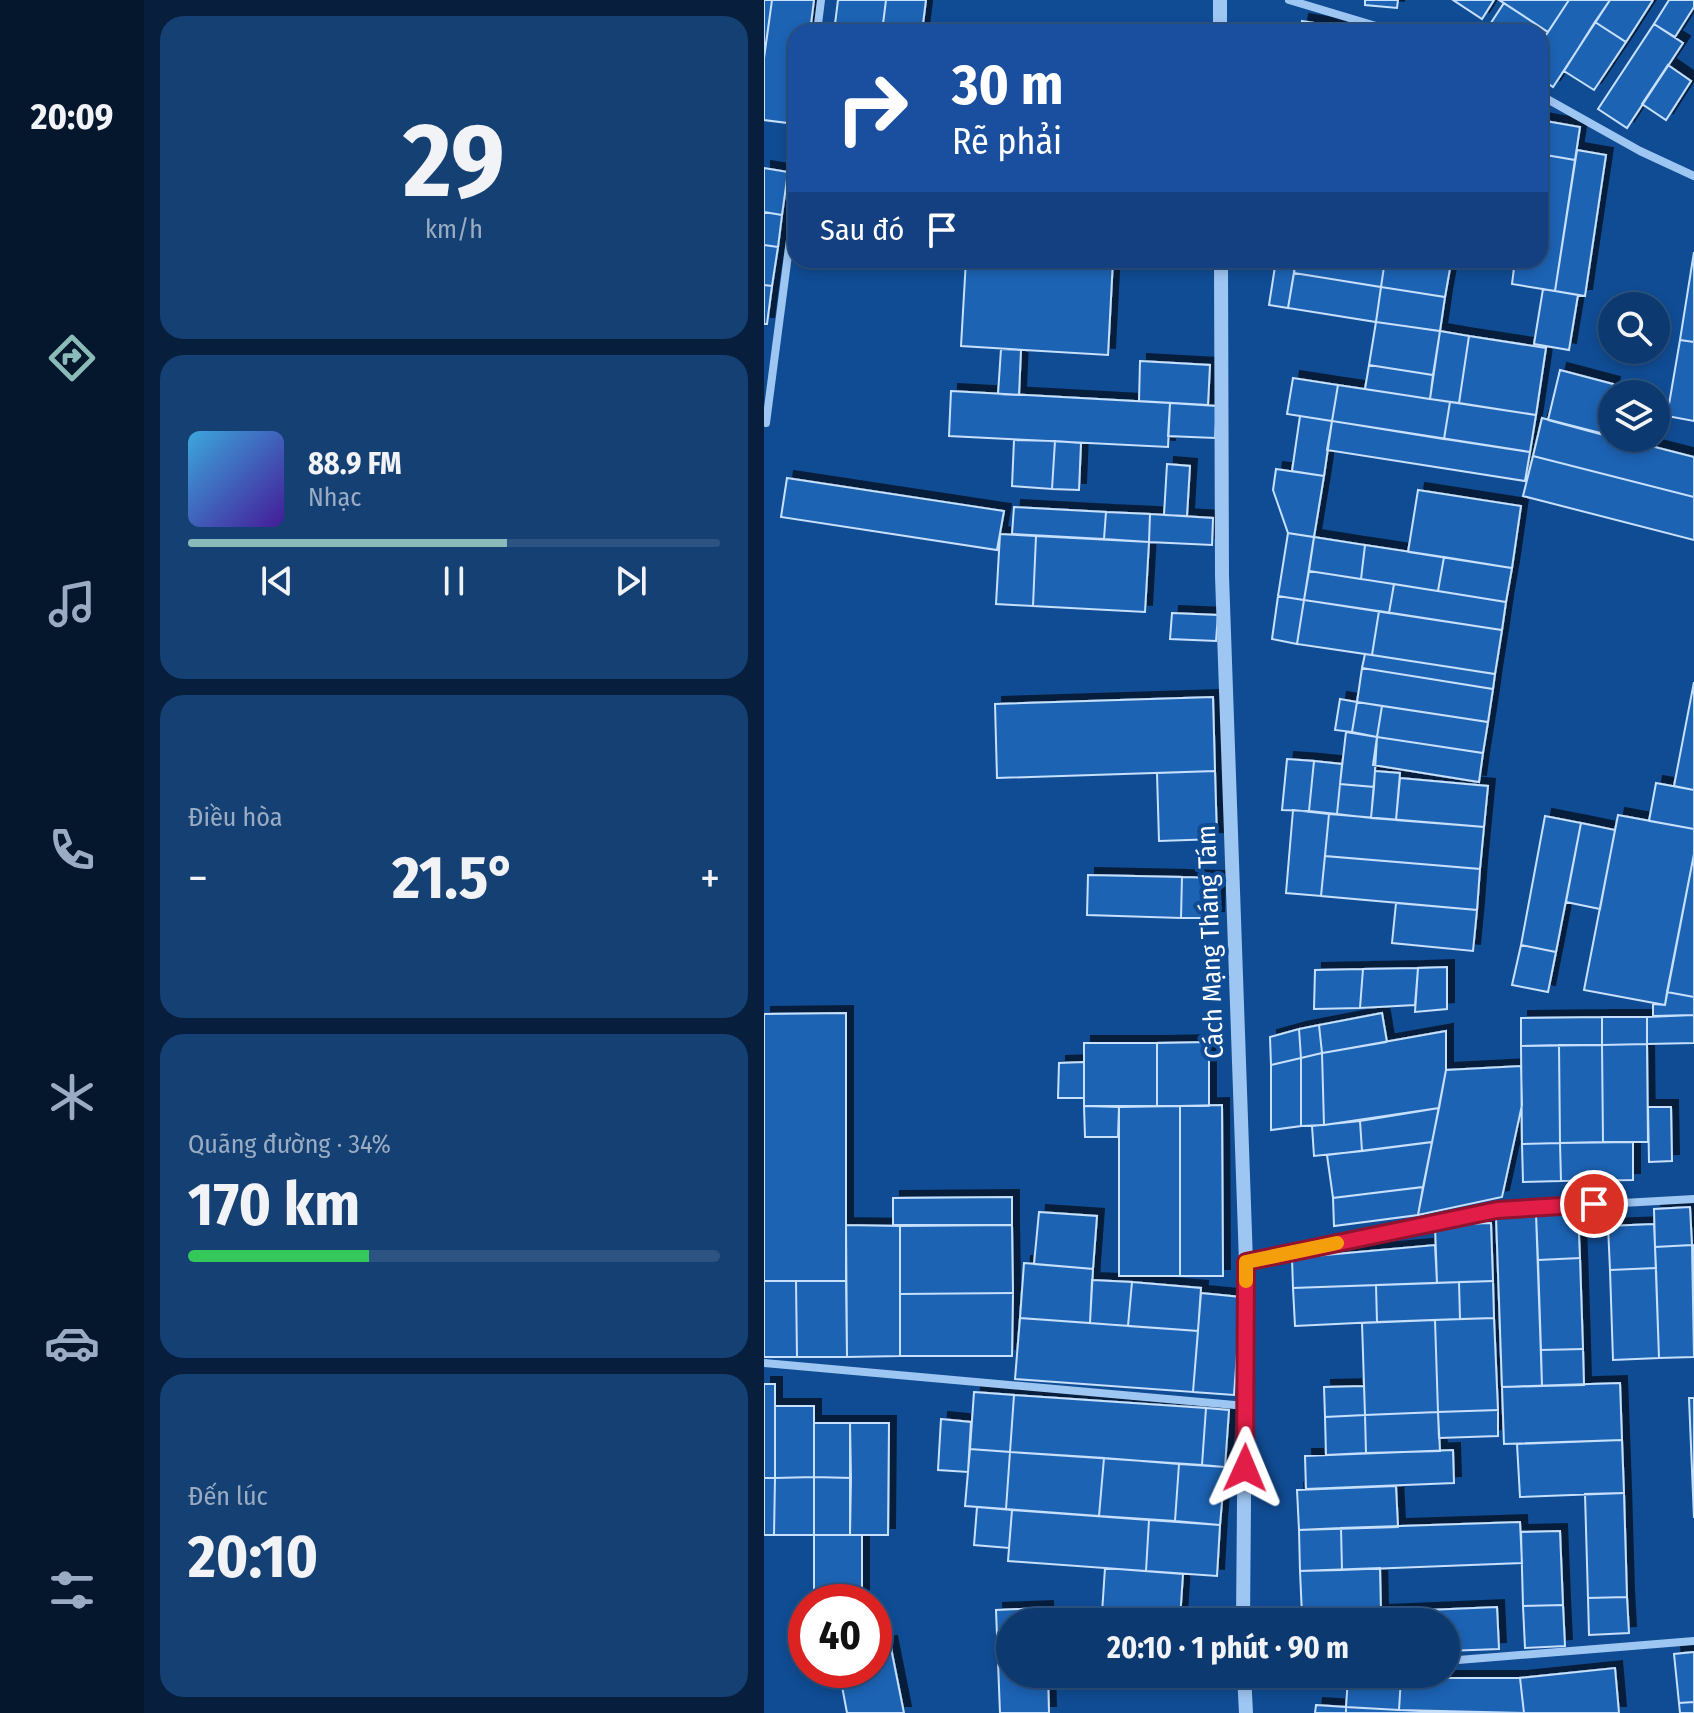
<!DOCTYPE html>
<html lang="vi">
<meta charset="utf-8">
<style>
:root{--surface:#0c396f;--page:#154074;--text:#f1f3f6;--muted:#9aacc3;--line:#2c5382;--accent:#8bbbb9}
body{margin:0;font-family:"Fira Sans Condensed",sans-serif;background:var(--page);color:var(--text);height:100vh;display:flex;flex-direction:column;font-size:30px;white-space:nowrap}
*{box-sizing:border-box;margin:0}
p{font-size:26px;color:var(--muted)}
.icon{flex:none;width:44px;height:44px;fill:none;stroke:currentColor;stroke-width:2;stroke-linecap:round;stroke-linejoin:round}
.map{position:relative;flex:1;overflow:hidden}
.details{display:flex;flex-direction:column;gap:16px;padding:16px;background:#071f3d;width:620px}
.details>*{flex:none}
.guide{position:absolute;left:24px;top:24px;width:760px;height:244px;border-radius:24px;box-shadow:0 4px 12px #0003,0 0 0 2px var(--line);background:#1a4fa0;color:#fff;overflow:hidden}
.tools{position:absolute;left:834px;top:292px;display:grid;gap:16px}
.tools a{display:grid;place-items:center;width:72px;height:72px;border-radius:50%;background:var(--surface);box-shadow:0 4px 12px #0003,0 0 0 2px var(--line);font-size:40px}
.speed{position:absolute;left:24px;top:1584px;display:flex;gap:16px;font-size:40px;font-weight:700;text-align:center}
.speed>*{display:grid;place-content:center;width:104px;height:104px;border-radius:50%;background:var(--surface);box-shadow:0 4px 12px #0003,0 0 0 2px var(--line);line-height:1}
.speed .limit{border:12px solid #d22;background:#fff;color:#111}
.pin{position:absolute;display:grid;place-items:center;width:68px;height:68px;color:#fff;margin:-34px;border:4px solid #fff;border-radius:50%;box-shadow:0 2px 8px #0007}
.me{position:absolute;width:88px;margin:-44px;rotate:1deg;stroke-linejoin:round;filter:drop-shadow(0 0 6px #0008)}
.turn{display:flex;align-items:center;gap:28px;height:168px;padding:0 32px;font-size:36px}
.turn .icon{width:104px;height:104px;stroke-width:2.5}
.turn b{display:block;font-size:56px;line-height:68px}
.then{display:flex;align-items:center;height:76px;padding:0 32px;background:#0003;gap:16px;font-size:30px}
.big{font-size:60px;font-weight:700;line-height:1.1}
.details .card{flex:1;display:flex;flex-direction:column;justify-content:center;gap:12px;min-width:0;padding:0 28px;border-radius:24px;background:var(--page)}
.details .dial{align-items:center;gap:0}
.dial b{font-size:104px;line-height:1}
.song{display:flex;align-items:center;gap:24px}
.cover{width:96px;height:96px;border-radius:12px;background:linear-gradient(135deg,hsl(200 70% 55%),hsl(260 70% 35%))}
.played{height:8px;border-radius:4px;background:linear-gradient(90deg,var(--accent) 60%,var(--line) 60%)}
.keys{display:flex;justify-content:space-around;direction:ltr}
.heat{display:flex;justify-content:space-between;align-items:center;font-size:44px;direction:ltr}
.charge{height:12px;border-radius:6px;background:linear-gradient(90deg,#34c759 34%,var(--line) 0)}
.trip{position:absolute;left:232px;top:1608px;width:464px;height:80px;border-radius:40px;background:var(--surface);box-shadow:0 4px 12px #0003,0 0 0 2px var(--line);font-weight:700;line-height:80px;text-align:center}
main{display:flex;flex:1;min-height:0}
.menu{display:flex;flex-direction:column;width:144px;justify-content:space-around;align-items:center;background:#05172c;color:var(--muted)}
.menu .icon{width:56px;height:56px}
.menu .on{color:var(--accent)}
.menu b{font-size:36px;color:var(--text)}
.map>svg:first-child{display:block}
.building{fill:#1e63b4;stroke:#c6e0fe;stroke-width:2;filter:url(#shadow)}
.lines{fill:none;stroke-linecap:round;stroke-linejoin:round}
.minor{stroke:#9ec6f3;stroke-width:8}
.tertiary{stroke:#9ec6f3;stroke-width:14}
.route-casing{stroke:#92132f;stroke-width:20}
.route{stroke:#e11d48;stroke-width:14}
.slow{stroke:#f59e0b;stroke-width:14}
.labels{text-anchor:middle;stroke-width:8;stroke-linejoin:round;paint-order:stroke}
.street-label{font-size:26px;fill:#fff;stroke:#104c94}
</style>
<main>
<nav class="menu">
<b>20:09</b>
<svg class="icon on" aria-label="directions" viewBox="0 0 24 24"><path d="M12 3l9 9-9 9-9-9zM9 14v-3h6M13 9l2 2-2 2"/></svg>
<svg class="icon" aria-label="music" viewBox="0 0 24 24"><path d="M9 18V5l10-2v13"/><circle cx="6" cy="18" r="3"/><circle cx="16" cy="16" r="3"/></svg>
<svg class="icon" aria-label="phone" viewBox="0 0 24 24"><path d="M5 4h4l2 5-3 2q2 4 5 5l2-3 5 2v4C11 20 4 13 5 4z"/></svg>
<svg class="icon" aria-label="climate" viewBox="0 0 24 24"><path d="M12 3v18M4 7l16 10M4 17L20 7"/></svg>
<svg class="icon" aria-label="car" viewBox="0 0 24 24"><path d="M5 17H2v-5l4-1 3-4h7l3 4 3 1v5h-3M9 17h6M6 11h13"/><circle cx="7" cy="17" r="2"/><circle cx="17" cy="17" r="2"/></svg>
<svg class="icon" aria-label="filters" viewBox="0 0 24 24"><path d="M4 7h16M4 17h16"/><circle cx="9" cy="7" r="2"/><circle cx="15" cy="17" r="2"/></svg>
</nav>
<section class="details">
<div class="card dial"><b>29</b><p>km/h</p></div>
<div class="card">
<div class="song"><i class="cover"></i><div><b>88.9 FM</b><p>Nhạc</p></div></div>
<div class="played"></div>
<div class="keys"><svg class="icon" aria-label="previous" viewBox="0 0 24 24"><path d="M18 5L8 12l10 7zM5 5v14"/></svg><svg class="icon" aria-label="pause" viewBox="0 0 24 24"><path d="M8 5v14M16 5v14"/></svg><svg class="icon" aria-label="next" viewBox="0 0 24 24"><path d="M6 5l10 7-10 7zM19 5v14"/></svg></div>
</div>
<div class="card"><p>Điều hòa</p>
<div class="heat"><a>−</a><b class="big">21.5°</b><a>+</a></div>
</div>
<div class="card"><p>Quãng đường · 34%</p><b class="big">170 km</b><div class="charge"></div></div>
<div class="card"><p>Đến lúc</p><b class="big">20:10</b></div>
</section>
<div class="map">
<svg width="930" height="1713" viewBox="0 0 930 1713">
<defs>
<filter id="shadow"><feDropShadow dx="7" dy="-7" stdDeviation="0" flood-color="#0009"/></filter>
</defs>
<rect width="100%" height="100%" fill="#104c94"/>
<!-- building -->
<path class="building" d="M0 0H8L0 58Z
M8 0H50L46 32H32V124L0 120V58Z
M74 0H122L118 32H70Z
M122 0H162L158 32H118Z
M601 0H634L633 8 601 5Z
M689 0H730L718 19Z
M735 0H805L784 32Z
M805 0H846L789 87 776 78V44Z
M846 0H889L862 42 831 22Z
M905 0H930V7L911 37 890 24Z
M740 3 784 32 776 44V32H721Z
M538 21 587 29 586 32H536Z
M831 22 862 42 830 90 800 71Z
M890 24 919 43 863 128 834 109Z
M904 65 927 81 902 120 878 104Z
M776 120 816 127 811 160 776 154Z
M813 150 842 155 821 296 791 291Z
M776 154 811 160 791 291 748 284 751 260H776Z
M0 168 24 172 18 215 0 212Z
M0 212 18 215 14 247 0 245Z
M0 245 14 247 8 286 0 285Z
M930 252V342L916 340Z
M202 260H349L344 355 197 346Z
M373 260H443V264Z
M512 260H532L524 308 505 305Z
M532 260H621L617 287 530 273Z
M621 260 687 263 681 297 617 287Z
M687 260H715L714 267 687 263Z
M530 273 617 287 612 322 524 308Z
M0 285 8 286 3 324H0Z
M617 287 681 297 676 331 612 322Z
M779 289 814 295 805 350 770 344Z
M612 322 676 331 669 375 605 365Z
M676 331 705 336 695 403 666 399Z
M705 336 782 348 772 415 695 403Z
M916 340 930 342V421L903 416Z
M237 349 257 350 255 395 234 394Z
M376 361 446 365 444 405 375 401Z
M605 365 669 375 666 399 601 389Z
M796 370 849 384 836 434 784 420Z
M529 378 574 385 568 421 523 414Z
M574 385 686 402 680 439 568 421Z
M187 391 406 403 404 447 185 436Z
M848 391 860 394H848V436L836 434Z
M686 402 772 415 766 452 680 439Z
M406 403 453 406 451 438 404 436Z
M536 416 568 421 560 476 528 471Z
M778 418 930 457V497L769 456Z
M568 421 766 452 761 481 563 450Z
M854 438H888L886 446Z
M250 440 291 441 288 489 248 486Z
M291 441 317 443 315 490 288 489Z
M769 456 930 497V540L759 496Z
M403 464 426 466 423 516 400 515Z
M512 469 560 476 550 537 524 533 509 490Z
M23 478 240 511 233 550 17 517Z
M654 490 757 506 748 568 644 552Z
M250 507 342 512 340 539 248 534Z
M342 512 386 514 385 542 340 539Z
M386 514 449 518 448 545 385 542Z
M524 533 550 537 540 600 514 596Z
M236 534 272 536 269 606 232 604Z
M272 536 385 542 381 612 269 606Z
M550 537 601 545 597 579 545 571Z
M601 545 680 557 674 591 597 579Z
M680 557 748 568 742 602 674 591Z
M545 571 630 584 625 613 540 600Z
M630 584 742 602 738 630 625 613Z
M514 596 540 600 533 644 508 639Z
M540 600 615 611 608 655 533 644Z
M615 611 738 630 731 674 608 655Z
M408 613 454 615 452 641 406 639Z
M601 654 731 674 729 689 598 668Z
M598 668 729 689 724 722 593 702Z
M930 682V790L910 786Z
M449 697 451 771 233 778 231 704Z
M576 699 593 702 588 732 571 730Z
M593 702 618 706 613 737 588 732Z
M618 706 724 722 719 753 613 737Z
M582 732 613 737 610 787 576 784Z
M613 737 719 753 715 782 609 765Z
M523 759 550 761 545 811 518 810Z
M550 761 578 764 573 814 545 811Z
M451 771 453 839 395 841 393 773Z
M611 771 636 773 632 820 607 818Z
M636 778 724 786 720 827 632 820Z
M892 783 930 790V829L885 821Z
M576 784 610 787 607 818 573 814Z
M529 810 565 814 557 896 522 893Z
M565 814 720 827 716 869 561 856Z
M854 815 930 829V854L901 1005 820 990Z
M781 816 817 823 792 952 757 945Z
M817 823 851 830 836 909 802 902Z
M930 854V997L903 992Z
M561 856 716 869 713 910 557 896Z
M324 875 418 877 417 918 323 915Z
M418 877 454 878 453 918H417Z
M632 903 713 910 709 951 628 943Z
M757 945 792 952 784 992 748 985Z
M683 967V1009L651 1012 654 968Z
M654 968 651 1005 596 1008 599 969Z
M599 969 596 1008 550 1009 551 970Z
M903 992 930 997V1015L889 1016V1004L901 1005Z
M82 1013V1281H0V1014Z
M618 1013 623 1042 558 1053 555 1025Z
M930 1015V1043L883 1044V1017Z
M838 1017V1045L757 1046V1018Z
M838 1017H883V1044L838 1045Z
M555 1025 558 1053 537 1058 535 1029Z
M535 1029 537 1058 507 1065 506 1037Z
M682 1031V1070L675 1108 560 1125 558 1053Z
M445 1042V1106H393V1043Z
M320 1043H393V1106H320Z
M883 1044 884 1142H839L838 1045Z
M795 1045 796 1143 758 1144 757 1046Z
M795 1045H838L839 1142 796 1143Z
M558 1053 560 1125 537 1126V1058Z
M537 1058V1126L507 1130V1065Z
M320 1062V1098H294L295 1063Z
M757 1066 758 1105 738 1197 654 1215 682 1070Z
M458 1105 459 1276H416V1106Z
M320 1106 355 1107 354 1137H321Z
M416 1106V1276H355V1107Z
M884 1107H907L908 1161 885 1162Z
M675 1108 668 1142 598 1151 596 1121Z
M596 1121 598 1151 550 1156 548 1126Z
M668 1142 659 1187 569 1198 563 1155Z
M869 1142V1180L797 1181 796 1143Z
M796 1143 797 1181 759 1182 758 1144Z
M659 1187 654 1215 570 1226 569 1198Z
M248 1197V1225H129V1198Z
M926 1207 928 1245 891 1247 890 1209Z
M275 1212 333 1216 329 1269 270 1264Z
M814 1212 816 1258 774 1260 772 1214Z
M772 1214 778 1386 738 1387 732 1216Z
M727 1223 729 1281 673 1283 671 1225Z
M890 1224 892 1268 846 1270 844 1226Z
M82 1225 136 1226V1356L83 1357Z
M248 1225 249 1293 136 1294V1226Z
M671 1245 673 1283 529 1288 528 1258Z
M928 1245 930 1357 895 1358 891 1247Z
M928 1245H930V1306Z
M816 1258 819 1349 777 1350 774 1260Z
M260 1263 329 1269 326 1323 256 1318Z
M892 1268 895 1358 849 1360 846 1270Z
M328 1280 368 1282 364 1326 326 1323Z
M0 1281H32L33 1357H0Z
M32 1281H82L83 1357H33Z
M729 1281 730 1318 696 1319 695 1282Z
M368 1282 437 1288 434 1331 364 1326Z
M695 1282 696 1319 613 1322 612 1285Z
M612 1285 613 1322 531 1326 529 1288Z
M249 1293 248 1356H136V1294Z
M437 1293 477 1297 470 1395 429 1392Z
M256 1318 434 1331 429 1392 251 1379Z
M730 1318 734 1410 674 1412 671 1320Z
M671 1320 674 1412 601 1415 598 1323Z
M819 1349 820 1385 778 1386 777 1350Z
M856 1383 858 1440 740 1444 738 1387Z
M0 1384H11V1478H0Z
M600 1386 601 1415 561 1417 560 1387Z
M210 1392 250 1395 246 1452 206 1449Z
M250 1395 442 1408 438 1465 246 1452Z
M925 1398H930V1518Z
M11 1406H50V1477L11 1478Z
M442 1408 465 1410 461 1467 438 1465Z
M734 1410V1436L675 1438 674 1412Z
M674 1412 676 1451 602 1453 601 1415Z
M601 1415 602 1453 562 1455 561 1417Z
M177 1419 207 1422 204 1472 174 1470Z
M50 1423H86L87 1478 50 1477Z
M86 1423H125L124 1535H86Z
M858 1440 860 1493 756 1497 753 1444Z
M206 1449 246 1452 242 1509 201 1506Z
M689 1450 690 1483 542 1489 541 1456Z
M246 1452 340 1458 335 1516 242 1509Z
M340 1458 415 1464 411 1521 335 1516Z
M415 1464 461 1467 456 1525 411 1521Z
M50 1477V1535H10L11 1478Z
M50 1477 87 1478 86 1535H50Z
M0 1478H11L10 1535H0Z
M632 1486 634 1527 535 1530 533 1490Z
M860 1493 863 1597 824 1598 821 1494Z
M213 1507 248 1510 245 1548 210 1545Z
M248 1510 385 1520 382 1571 244 1561Z
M385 1520 456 1525 453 1576 382 1571Z
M756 1522 758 1563 578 1570 577 1528Z
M577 1528 578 1570 536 1571 535 1530Z
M796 1531 799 1605 759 1606 757 1532Z
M50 1535H98V1602H50Z
M341 1568 419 1574 416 1619 338 1613Z
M616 1568 617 1612 538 1615 536 1571Z
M863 1597 865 1633 825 1635 824 1598Z
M799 1605 801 1646 761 1648 759 1606Z
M733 1607 735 1649 682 1651V1622H618L617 1612Z
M282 1608 283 1622H246V1674H284L285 1713H236L232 1610Z
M617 1612 618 1622H539L538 1615Z
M126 1643 140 1713H83L75 1670H110V1646Z
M930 1652V1702L915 1703 910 1654Z
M851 1668 855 1713H760L756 1678Z
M584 1678H637L635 1710 582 1707Z
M637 1678H756L760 1713 635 1710Z
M930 1702V1713H916L915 1703Z
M552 1705 582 1707V1713H551Z
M582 1707 635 1710 701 1713H582Z"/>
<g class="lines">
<!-- minor -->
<path class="minor" d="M525 0 632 32
M53 32 57 0
M776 95 876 151 930 176
M2 423 32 194
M482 1262 733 1210 930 1199
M0 1363 482 1406
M682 1661 930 1641
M480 1677 518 1674"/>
<!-- tertiary -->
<path class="tertiary" d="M456 0V32
M457 260 458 576 482 1262 479 1622
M480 1674 482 1713"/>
</g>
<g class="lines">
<!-- route casing -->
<g class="route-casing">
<path id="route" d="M481 1468 482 1262 733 1210 830 1204"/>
</g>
<!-- route -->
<use href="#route" class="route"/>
<!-- slow -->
<path class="slow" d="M482 1281V1262L573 1243"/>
</g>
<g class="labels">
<!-- street labels -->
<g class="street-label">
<text transform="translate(446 942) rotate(-92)" y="9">Cách Mạng Tháng Tám</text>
</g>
</g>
</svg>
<div class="tools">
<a><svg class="icon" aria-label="search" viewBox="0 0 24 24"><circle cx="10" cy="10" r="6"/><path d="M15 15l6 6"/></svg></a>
<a><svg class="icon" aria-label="layers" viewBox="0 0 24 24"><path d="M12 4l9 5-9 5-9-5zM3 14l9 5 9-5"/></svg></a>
</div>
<div class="speed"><div class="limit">40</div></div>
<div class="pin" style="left:830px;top:1204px;background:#d93025"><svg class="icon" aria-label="arrive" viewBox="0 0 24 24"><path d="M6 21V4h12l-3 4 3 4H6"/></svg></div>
<svg class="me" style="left:481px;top:1468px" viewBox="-20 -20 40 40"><path d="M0-17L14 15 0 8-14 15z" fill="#e11d48" stroke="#fff" stroke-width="4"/></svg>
<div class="trip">20:10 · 1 phút · 90 m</div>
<div class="guide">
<div class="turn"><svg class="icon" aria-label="right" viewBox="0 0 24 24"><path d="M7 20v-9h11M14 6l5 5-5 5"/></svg><div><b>30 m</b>Rẽ phải</div></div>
<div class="then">Sau đó<svg class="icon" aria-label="arrive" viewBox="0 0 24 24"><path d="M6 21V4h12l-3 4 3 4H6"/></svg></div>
</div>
</div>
</main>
